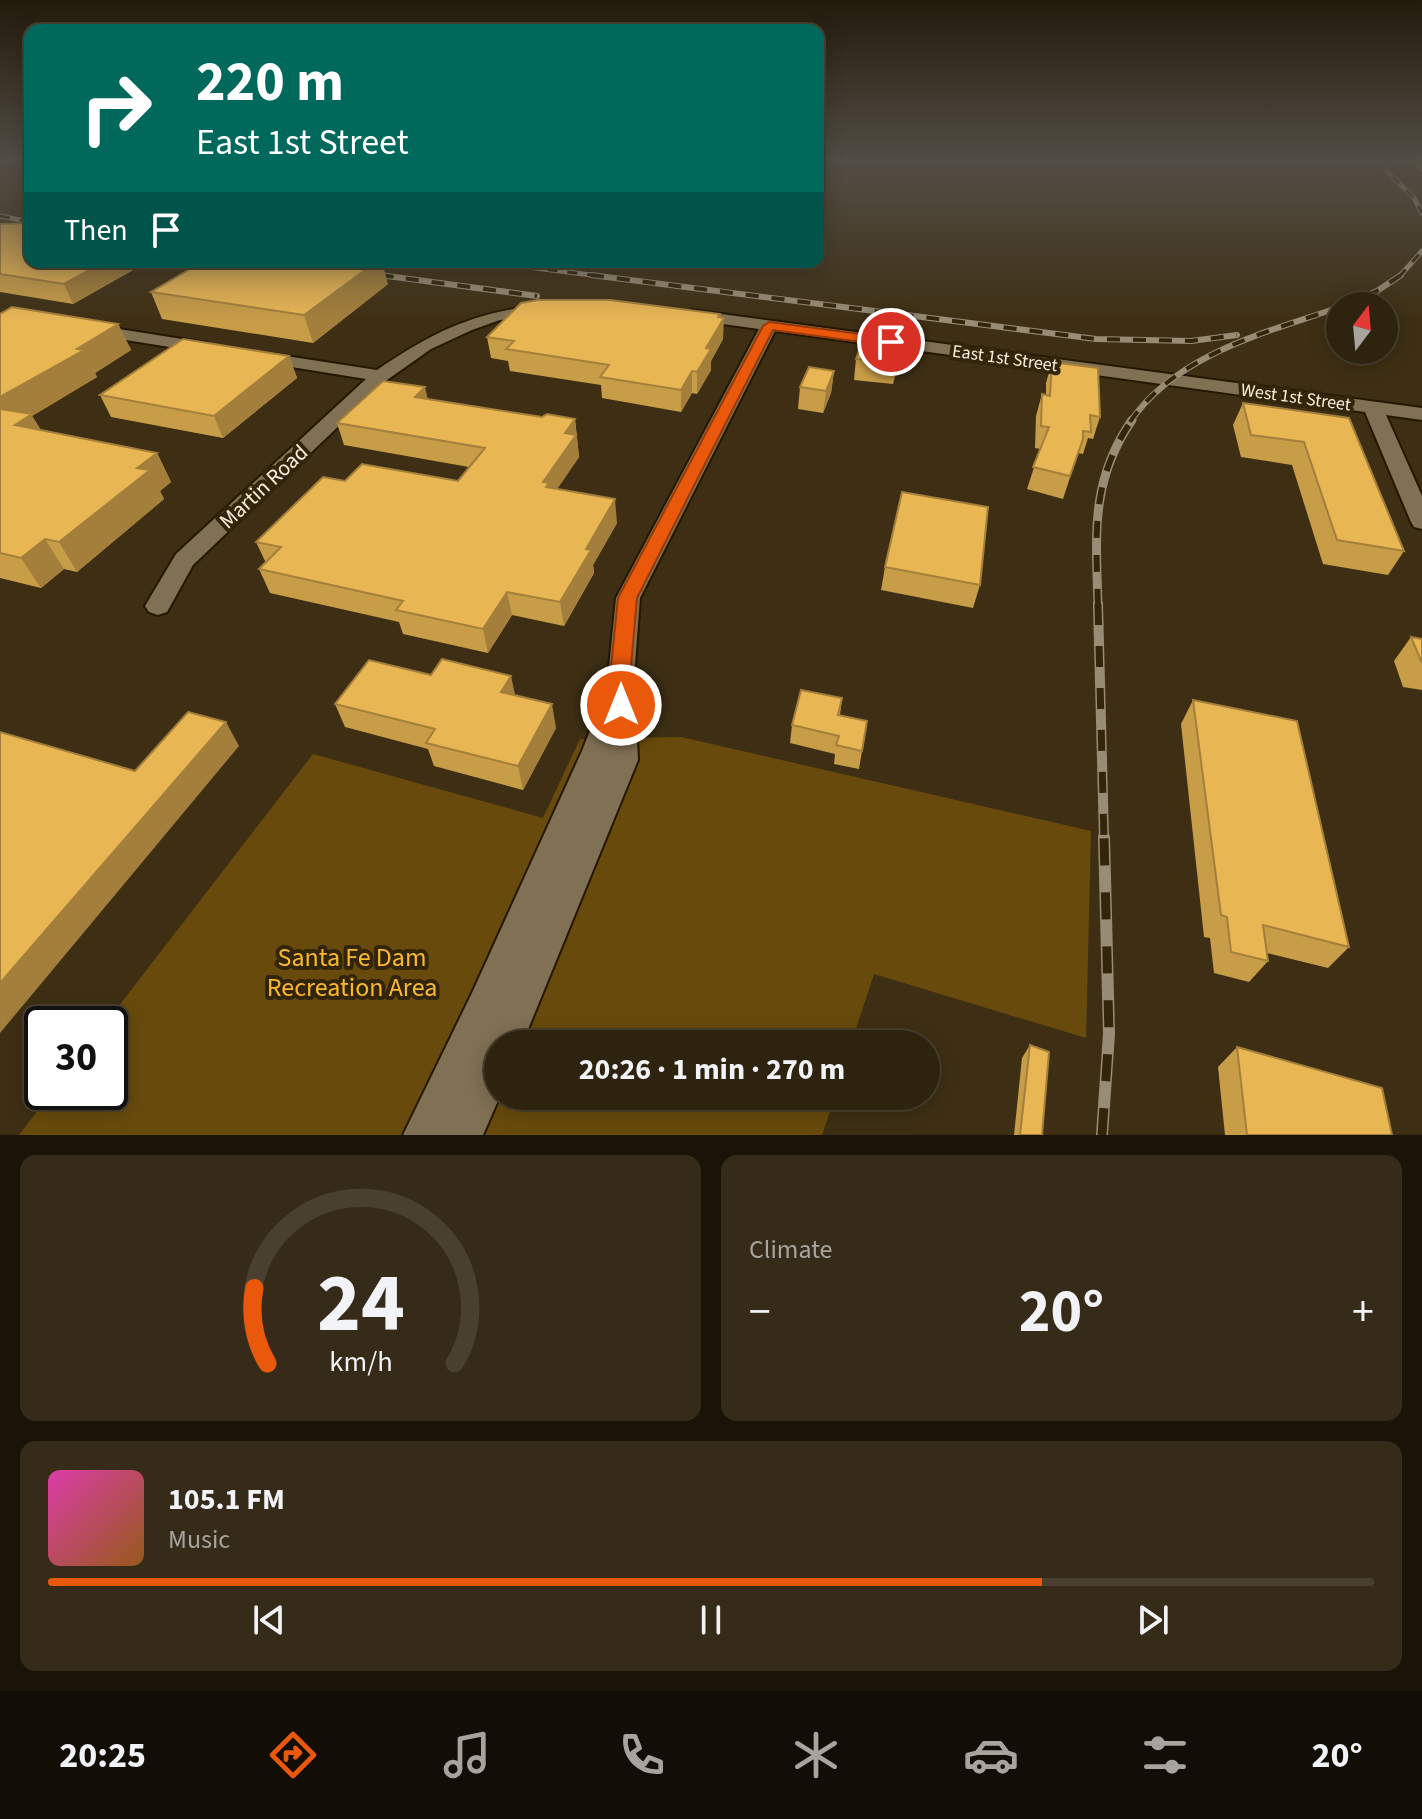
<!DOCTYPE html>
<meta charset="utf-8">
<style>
:root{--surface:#2e230f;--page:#362b18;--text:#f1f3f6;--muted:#a7a49e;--line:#49402f;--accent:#ea580c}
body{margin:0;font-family:"Source Sans 3",sans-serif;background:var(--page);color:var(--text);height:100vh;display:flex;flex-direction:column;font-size:30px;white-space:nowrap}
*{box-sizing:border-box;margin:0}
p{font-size:26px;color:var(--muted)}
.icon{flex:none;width:44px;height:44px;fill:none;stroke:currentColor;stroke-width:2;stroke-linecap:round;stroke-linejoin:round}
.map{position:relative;height:1135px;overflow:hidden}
.sheet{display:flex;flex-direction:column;gap:20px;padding:20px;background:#191308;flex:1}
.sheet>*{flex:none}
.top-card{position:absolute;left:24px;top:24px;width:800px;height:244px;border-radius:16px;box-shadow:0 4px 20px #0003,0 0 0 2px var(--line);background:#00695c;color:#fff;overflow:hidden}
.needle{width:52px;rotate:16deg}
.buttons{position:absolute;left:1326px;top:292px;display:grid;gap:16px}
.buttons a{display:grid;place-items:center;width:72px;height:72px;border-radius:50%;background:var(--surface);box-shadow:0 4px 20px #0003,0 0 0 2px var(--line);font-size:40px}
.speed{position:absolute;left:24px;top:1006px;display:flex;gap:16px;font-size:40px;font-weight:700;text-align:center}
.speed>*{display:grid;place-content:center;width:104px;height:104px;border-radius:50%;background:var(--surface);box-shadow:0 4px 20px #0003,0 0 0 2px var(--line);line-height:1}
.speed .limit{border:4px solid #111;border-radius:12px;background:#fff;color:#111}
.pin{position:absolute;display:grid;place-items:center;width:68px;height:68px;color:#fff;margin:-34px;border:4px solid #fff;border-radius:50%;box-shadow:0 2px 8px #0007}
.me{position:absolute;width:88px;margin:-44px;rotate:0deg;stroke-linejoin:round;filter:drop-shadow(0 0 6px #0008)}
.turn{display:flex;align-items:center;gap:28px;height:168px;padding:0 40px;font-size:36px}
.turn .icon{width:104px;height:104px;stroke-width:2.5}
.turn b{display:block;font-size:56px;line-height:68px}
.then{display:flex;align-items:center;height:76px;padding:0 40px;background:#0003;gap:16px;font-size:30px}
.big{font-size:60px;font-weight:700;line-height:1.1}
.sheet .card{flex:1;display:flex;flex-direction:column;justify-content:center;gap:12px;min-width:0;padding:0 28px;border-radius:16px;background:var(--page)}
.sheet .dial{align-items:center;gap:0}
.dial svg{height:208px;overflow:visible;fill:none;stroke:var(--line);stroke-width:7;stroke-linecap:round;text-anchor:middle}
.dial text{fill:var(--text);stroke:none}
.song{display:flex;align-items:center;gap:24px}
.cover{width:96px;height:96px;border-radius:12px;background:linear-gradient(135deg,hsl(320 70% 55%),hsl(30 70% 35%))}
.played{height:8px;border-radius:4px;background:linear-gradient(90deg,var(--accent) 75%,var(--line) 75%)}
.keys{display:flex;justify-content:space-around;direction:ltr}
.heat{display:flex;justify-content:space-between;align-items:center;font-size:44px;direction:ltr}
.sheet .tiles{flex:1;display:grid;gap:20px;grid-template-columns:1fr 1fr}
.card:last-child{grid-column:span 2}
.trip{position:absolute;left:484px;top:1030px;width:456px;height:80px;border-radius:40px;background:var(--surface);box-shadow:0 4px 20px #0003,0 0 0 2px var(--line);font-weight:700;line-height:80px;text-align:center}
.tabs{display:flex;height:128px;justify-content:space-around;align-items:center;background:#120e06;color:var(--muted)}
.tabs .icon{width:56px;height:56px}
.tabs .selected{color:var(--accent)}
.tabs b{font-size:36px;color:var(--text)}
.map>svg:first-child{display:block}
.green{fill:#684b0c}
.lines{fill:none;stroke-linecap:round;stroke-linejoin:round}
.street-casing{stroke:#241700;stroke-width:4}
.primary-casing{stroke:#241700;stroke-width:4}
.street{fill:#807054;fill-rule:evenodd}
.primary{fill:#af8c49;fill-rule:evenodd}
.rail-far4-casing{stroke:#988c76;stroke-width:5}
.rail-far3-casing{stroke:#988c76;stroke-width:6}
.rail-far2-casing{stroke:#988c76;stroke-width:9}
.rail-far1-casing{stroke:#988c76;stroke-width:10}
.rail-casing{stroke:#988c76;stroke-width:12}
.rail-far4{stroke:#33250a;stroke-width:3;stroke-dasharray:10;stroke-linecap:butt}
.rail-far3{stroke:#33250a;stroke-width:4;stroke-dasharray:13;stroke-linecap:butt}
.rail-far2{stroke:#33250a;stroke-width:6;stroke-dasharray:17;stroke-linecap:butt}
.rail-far1{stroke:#33250a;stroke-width:7;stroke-dasharray:21;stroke-linecap:butt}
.rail{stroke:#33250a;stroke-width:9;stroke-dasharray:27;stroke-linecap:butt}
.wall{fill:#c89d48}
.shaded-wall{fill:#a37f3b}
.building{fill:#e9b654;stroke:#a37f3b;stroke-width:2}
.route{fill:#ea580c;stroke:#983908;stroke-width:2}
.labels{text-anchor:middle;stroke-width:8;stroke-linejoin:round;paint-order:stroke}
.far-street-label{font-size:18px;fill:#f7eede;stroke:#33250a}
.street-label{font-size:22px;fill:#f7eede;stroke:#33250a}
.near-park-label{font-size:26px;fill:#fab92d;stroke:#33250a}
</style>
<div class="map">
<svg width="1422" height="1135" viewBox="0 0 1422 1135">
<rect width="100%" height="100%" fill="#3e2f14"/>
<!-- green -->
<path class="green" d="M681 737 1091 831 1086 1038 874 974 851 1044H498V1096H835L822 1135H19L52 1092H110V1024H105L313 754 543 818 580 739Z"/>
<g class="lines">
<!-- street casing -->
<g class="street-casing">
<path id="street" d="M540 305 548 310 546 314 500 320 472 330 431 349 387 380 193 565 167 612 158 615 149 612 145 606 176 554 366 379 260 362 254 361 251 357 254 353 260 352 377 370C433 332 472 313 540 305Z
M692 310 1422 408V420L1386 415 1422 496V529L1414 527 1411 522 1365 412 775 331 640 598 634 678 638 760 522 1044H498L500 1096 483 1135H403L472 993 582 751 607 687 616 598 759 329 686 319 684 315Z
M94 325 207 343 216 348 207 353 88 334 85 330Z"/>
</g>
<!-- primary casing -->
<g class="primary-casing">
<path id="primary" d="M1412 162H1422V172L1418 171Z"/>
</g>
<!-- street -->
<use href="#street" class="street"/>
<!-- primary -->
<use href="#primary" class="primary"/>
<!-- rail-far4 casing -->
<g class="rail-far4-casing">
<path id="rail-far4" d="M1378 162 1414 198 1422 213
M0 216 30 222
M488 262 607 277
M364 273 395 277
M1399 277 1422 251"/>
</g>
<!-- rail-far3 casing -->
<g class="rail-far3-casing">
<path id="rail-far3" d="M380 275 537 296
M591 275 1096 339 1191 341 1237 335
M1343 306 1377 291 1401 275
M1130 422C1176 354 1267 332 1340 307"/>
</g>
<!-- rail-far2 casing -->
<g class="rail-far2-casing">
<path id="rail-far2" d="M1098 606C1096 535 1090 481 1132 420"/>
</g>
<!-- rail-far1 casing -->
<g class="rail-far1-casing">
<path id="rail-far1" d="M1098 604 1104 839"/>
</g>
<!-- rail casing -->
<g class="rail-casing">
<path id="rail" d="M1102 1135 1109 1034 1104 837"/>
</g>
<!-- rail-far4 -->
<use href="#rail-far4" class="rail-far4"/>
<!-- rail-far3 -->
<use href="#rail-far3" class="rail-far3"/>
<!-- rail-far2 -->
<use href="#rail-far2" class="rail-far2"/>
<!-- rail-far1 -->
<use href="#rail-far1" class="rail-far1"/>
<!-- rail -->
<use href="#rail" class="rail"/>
</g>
<!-- wall -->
<path class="wall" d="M0 224 147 262 73 304 0 292Z
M388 284 313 343 162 319 151 292Z
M0 314 118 324 131 350 95 373 97 377 32 416 41 430 157 453 171 482 160 491 164 499 77 572 64 569 41 588 0 578Z
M720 314 723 339 711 361V370L697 394 692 393 681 412 602 398 601 385 510 371 508 361 491 358 487 337Z
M897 345 898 366 893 384 854 380 856 359Z
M289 356 297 378 223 438 111 417 100 395Z
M1052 362 1100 417 1093 439 1088 438 1083 454 1078 453 1063 499 1027 489 1040 449 1035 448 1036 416 1042 394 1046 395V383Z
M834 371 831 393 823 413 798 409 800 387Z
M427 399 542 417 575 419 579 457 557 489 617 523 593 565 594 573 564 626 512 615 488 653 403 634 399 622 270 593 259 569 266 563 256 542 345 481H458L469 467 344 445 337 423Z
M1243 403 1349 418 1404 551 1388 575 1323 564 1292 465 1241 457 1233 425Z
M885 567 980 585 973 608 881 590Z
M1411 637 1422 639V690L1403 687 1394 661Z
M516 695 556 728 523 790 434 766 428 749 345 727 335 704Z
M842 698 840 715 867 721 859 769 834 764 835 754 790 743 792 725Z
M1193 700 1349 947 1328 968 1267 953 1268 961 1249 982 1214 973 1210 938 1204 937 1181 724Z
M1030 1045 1042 1135H1014L1022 1058Z
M1237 1047 1392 1135H1225L1218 1067Z"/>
<!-- shaded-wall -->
<path class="shaded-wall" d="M104 262H147L73 304 64 284Z
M376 262H382L388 284 313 343 304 315Z
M720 314V324L724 318 723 339 711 361V370L697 394V372Z
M118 324 131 350 95 373 97 377 32 416 48 443 0 430V397Z
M901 345 898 366 893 384 896 363Z
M289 356 297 378 223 438 214 416Z
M692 371V393L681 412V390Z
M834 371 831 393 823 413 826 391Z
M425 387 430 409 415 397Z
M575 419 579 457 551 498 543 482 565 433Z
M157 453 171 482 160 491 164 499 77 572 59 542 137 468Z
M615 499 617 523 593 565 594 573 564 626 560 602 586 549Z
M45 539 64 569 41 588 21 558Z
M507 592 512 615 488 653 483 629Z
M511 676 516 699 501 692Z
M552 704 556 728 523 790 518 766Z
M226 722 239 746 0 1033V983Z"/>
<!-- building -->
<path class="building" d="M30 223V262H104L64 284 0 274V224Z
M202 262H376L304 315 151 292Z
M538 300H610L720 314 718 317 724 318 706 348 711 349 697 372 692 371 681 390 600 377 609 365 506 349 514 341 487 337 521 303Z
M12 307 118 324 77 349 84 350 0 397V314Z
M868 337 898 341 897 345H901L896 363 856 359 862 341 866 342Z
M183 339 289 356 214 416 100 395Z
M1052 362 1098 368 1100 417 1090 415 1091 432 1083 431V439L1070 476 1033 467 1049 427 1041 426 1042 394 1050 396Z
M809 367 834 371 826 391 800 387Z
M383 381 425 387 415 397 542 417 547 414 575 419 565 433 576 435 543 482 549 483 546 487 615 499 586 549 591 550 560 602 507 592 483 629 396 610 403 601 259 569 281 547 256 542 323 477 345 481 362 464 458 481 485 448 337 423Z
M1243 403 1349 418 1404 551 1337 540 1304 442 1251 435Z
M0 409 32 414 15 425 157 453 137 468 150 470 59 542 45 539 21 558 0 553Z
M902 492 988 507 980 585 885 567Z
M1411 637 1422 639V663Z
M442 659 511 676 501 692 552 704 518 766 426 743 435 729 335 704 369 660 431 675Z
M801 690 842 698 838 715 867 721 862 751 836 745 839 736 792 725Z
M1193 700 1297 721 1349 947 1263 925 1268 961 1231 952 1227 917 1221 915Z
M188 712 226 722 0 983V732L135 771Z
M1030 1045 1049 1052 1042 1135H1020Z
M1237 1047 1382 1088 1392 1135H1247Z"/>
<!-- sky -->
<linearGradient id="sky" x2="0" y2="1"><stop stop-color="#221a0b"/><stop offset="0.5" stop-color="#524d45"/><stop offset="1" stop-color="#524d45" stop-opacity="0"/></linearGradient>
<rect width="1422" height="321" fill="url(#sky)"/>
<!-- route -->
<path class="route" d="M769 322 891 338 897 342 891 346 773 330 637 598 630 678 632 705 629 711 621 713 614 711 610 678 618 598 763 326Z"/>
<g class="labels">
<!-- far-street labels -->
<g class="far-street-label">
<text transform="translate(1005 358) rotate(8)" y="6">East 1st Street</text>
<text transform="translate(1296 397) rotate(8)" y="6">West 1st Street</text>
</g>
<!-- street labels -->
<g class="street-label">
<text transform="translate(263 486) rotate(-43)" y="8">Martin Road</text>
</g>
<!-- near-park labels -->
<g class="near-park-label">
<text x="352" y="966">Santa Fe Dam<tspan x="352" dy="30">Recreation Area</tspan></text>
</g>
</g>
</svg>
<div class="buttons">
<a><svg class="needle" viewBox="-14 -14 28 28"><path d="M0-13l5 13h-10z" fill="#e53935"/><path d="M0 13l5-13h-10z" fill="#a7a49e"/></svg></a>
</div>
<div class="speed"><div class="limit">30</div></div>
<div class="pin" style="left:891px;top:342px;background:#d93025"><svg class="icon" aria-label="arrive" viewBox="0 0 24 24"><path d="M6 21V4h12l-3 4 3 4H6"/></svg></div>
<svg class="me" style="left:621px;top:705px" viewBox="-20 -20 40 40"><circle r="17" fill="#ea580c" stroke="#fff" stroke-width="3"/><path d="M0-11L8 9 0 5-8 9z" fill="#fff"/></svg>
<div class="trip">20:26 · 1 min · 270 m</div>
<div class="top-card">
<div class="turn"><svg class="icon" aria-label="right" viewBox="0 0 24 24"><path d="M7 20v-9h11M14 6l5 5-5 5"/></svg><div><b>220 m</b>East 1st Street</div></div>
<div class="then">Then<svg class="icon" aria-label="arrive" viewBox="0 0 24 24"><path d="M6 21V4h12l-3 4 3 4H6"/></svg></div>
</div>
</div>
<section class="sheet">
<div class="tiles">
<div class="card dial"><svg viewBox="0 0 100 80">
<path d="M14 69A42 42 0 1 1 86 69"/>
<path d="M14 69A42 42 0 0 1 9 40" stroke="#ea580c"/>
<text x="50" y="56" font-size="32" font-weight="700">24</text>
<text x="50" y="72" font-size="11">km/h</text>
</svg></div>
<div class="card"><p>Climate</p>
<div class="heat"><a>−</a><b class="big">20°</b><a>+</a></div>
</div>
<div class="card">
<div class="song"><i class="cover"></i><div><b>105.1 FM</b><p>Music</p></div></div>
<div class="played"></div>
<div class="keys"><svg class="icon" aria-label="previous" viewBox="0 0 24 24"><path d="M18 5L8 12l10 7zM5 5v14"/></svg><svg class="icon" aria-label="pause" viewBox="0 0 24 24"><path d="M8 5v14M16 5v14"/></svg><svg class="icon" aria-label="next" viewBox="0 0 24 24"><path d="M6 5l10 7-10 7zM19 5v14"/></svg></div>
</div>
</div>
</section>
<nav class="tabs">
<b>20:25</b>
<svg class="icon selected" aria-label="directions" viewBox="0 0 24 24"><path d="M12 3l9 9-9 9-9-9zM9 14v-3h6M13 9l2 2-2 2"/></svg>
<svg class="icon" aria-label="music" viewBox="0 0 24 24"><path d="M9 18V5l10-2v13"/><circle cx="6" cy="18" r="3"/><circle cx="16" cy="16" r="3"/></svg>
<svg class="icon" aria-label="phone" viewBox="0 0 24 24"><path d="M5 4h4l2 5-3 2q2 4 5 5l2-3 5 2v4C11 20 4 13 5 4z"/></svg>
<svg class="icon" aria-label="climate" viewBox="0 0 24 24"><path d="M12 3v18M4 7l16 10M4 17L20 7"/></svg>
<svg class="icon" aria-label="car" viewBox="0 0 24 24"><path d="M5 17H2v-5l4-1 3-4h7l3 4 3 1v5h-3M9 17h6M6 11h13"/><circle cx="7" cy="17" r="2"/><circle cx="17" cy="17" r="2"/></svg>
<svg class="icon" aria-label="filters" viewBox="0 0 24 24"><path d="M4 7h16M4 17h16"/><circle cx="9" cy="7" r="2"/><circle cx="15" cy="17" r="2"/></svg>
<b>20°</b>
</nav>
